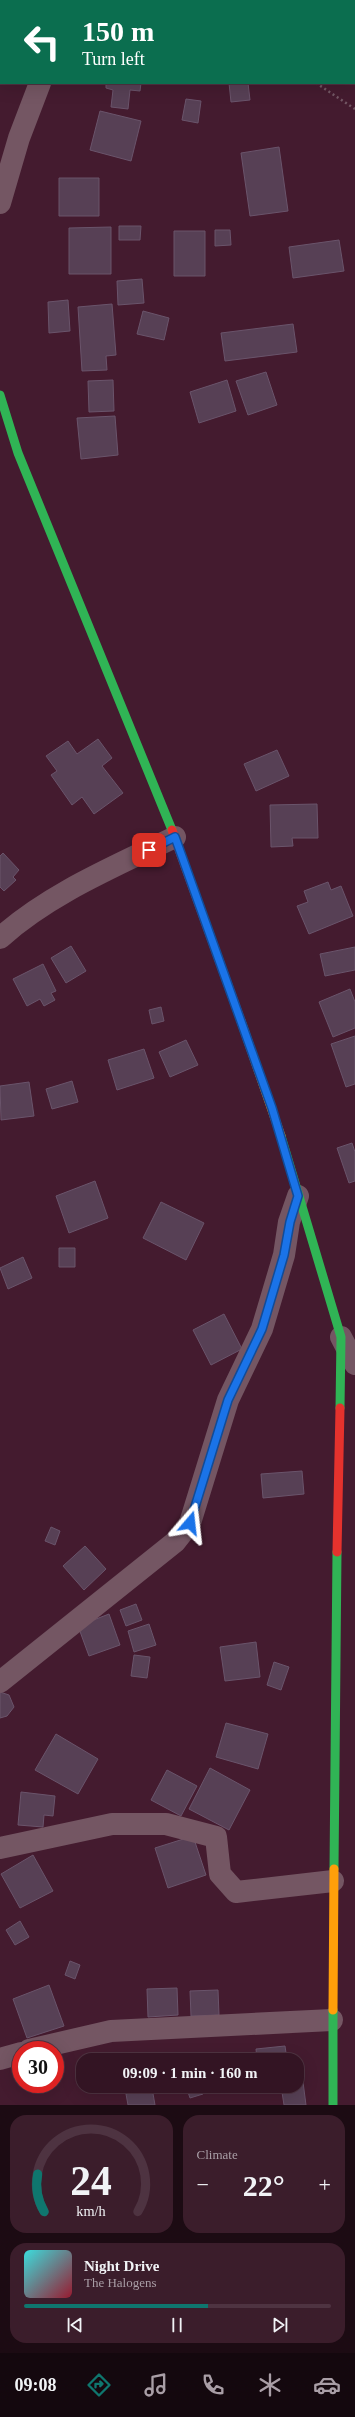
<!DOCTYPE html>
<meta charset="utf-8">
<style>
:root{--surface:#331423;--page:#3b1d2b;--text:#f1f3f6;--muted:#a99ea6;--line:#4e3341;--accent:#0f766e}
body{margin:0;font-family:"Times New Roman",serif;background:var(--page);color:var(--text);height:100vh;display:flex;flex-direction:column;font-size:15px;white-space:nowrap}
*{box-sizing:border-box;margin:0}
p{font-size:13px;color:var(--muted)}
.icon{flex:none;width:22px;height:22px;fill:none;stroke:currentColor;stroke-width:2;stroke-linecap:round;stroke-linejoin:round}
.map{position:relative;height:2105px;overflow:hidden}
.sheet{display:flex;flex-direction:column;gap:10px;padding:10px;background:#1c0b13;flex:1}
.sheet>*{flex:none}
.hud{position:absolute;left:0px;top:0px;width:355px;height:84px;box-shadow:0 4px 16px #0002,0 0 0 1px var(--line);background:#0b6e4f;color:#fff;overflow:hidden}
.speed{position:absolute;left:12px;top:2041px;display:flex;gap:8px;font-size:20px;font-weight:700;text-align:center}
.speed>*{display:grid;place-content:center;width:52px;height:52px;border-radius:50%;background:var(--surface);box-shadow:0 4px 16px #0002,0 0 0 1px var(--line);line-height:1}
.speed .limit{border:6px solid #d22;background:#fff;color:#111}
.pin{position:absolute;display:grid;place-items:center;width:34px;height:34px;color:#fff;margin:-17px;border-radius:8px;box-shadow:0 2px 6px #0006}
.me{position:absolute;width:44px;margin:-22px;rotate:17deg;stroke-linejoin:round;filter:drop-shadow(0 0 3px #0008)}
.turn{display:flex;align-items:center;gap:14px;height:84px;padding:0 16px;font-size:18px}
.turn .icon{width:52px;height:52px;stroke-width:2.5}
.turn b{display:block;font-size:28px;line-height:34px}
.big{font-size:30px;font-weight:700;line-height:1.1}
.sheet .card{flex:1;display:flex;flex-direction:column;justify-content:center;gap:6px;min-width:0;padding:0 14px;border-radius:16px;background:var(--page)}
.sheet .dial{align-items:center;gap:0}
.dial svg{height:104px;overflow:visible;fill:none;stroke:var(--line);stroke-width:7;stroke-linecap:round;text-anchor:middle}
.dial text{fill:var(--text);stroke:none}
.song{display:flex;align-items:center;gap:12px}
.cover{width:48px;height:48px;border-radius:6px;background:linear-gradient(135deg,hsl(180 70% 55%),hsl(350 70% 35%))}
.played{height:4px;border-radius:2px;background:linear-gradient(90deg,var(--accent) 60%,var(--line) 60%)}
.keys{display:flex;justify-content:space-around;direction:ltr}
.heat{display:flex;justify-content:space-between;align-items:center;font-size:22px;direction:ltr}
.sheet .tiles{flex:1;display:grid;gap:10px;grid-template-columns:1fr 1fr}
.card:last-child{grid-column:span 2}
.trip{position:absolute;left:76px;top:2053px;width:228px;height:40px;border-radius:16px;background:var(--surface);box-shadow:0 4px 16px #0002,0 0 0 1px var(--line);font-weight:700;line-height:40px;text-align:center}
.menu{display:flex;height:64px;justify-content:space-around;align-items:center;background:#14080e;color:var(--muted)}
.menu .icon{width:28px;height:28px}
.menu .active{color:var(--accent)}
.menu b{font-size:18px;color:var(--text)}
.map>svg:first-child{display:block}
.building{fill:#574055;stroke:#6a546b}
.lines{fill:none;stroke-linecap:round;stroke-linejoin:round}
.path{stroke:#735764;stroke-width:2.5;stroke-dasharray:2 3;stroke-linecap:butt}
.street{stroke:#745663;stroke-width:22}
.fast{stroke:#30b455;stroke-width:9}
.slow{stroke:#ff9f0a;stroke-width:9}
.jam{stroke:#e5322d;stroke-width:9}
.route-casing{stroke:#114b97;stroke-width:10}
.route{stroke:#1a73e8;stroke-width:7}
</style>
<div class="map">
<svg width="355" height="2105" viewBox="0 0 355 2105">
<rect width="100%" height="100%" fill="#441b2f"/>
<!-- building -->
<path class="building" d="M126 0H162V1H126Z
M106 83H141L140 91 130 90 128 109 111 107 113 90 106 88Z
M229 83H248L250 100 231 102Z
M186 99 201 101 198 123 182 120Z
M100 111 141 121 131 161 90 150Z
M279 147 288 211 250 216 241 153Z
M59 178H99V216H59Z
M119 226H141L140 240H119Z
M111 227V274H69V228Z
M215 230H230L231 245 215 246Z
M174 231H205V276H174Z
M339 240 344 271 293 278 289 247Z
M142 279 144 303 118 305 117 281Z
M68 300 70 331 49 333 48 302Z
M112 304 116 355 106 356 107 370 82 371 78 307Z
M143 311 169 318 164 340 137 334Z
M293 324 297 352 225 361 221 333Z
M266 372 277 405 248 415 236 381Z
M113 380 114 411 89 412 88 381Z
M227 380 236 411 199 423 190 392Z
M115 416 118 455 81 459 77 418Z
M98 739 112 758 102 766 123 793 94 814 82 797 72 805 51 775 57 771 46 756 68 741 77 754Z
M277 750 289 776 256 791 244 764Z
M317 804 318 838H292L293 846 271 847 270 805Z
M3 853 19 870 13 877 16 880 4 891 0 887V856Z
M328 882 331 890 341 886 353 916 309 934 297 906 308 902 304 891Z
M71 946 86 971 66 983 51 958Z
M355 947V970L325 976 320 954Z
M43 964 56 991 51 993 55 1000 44 1006 40 999 27 1006 13 979Z
M350 989 355 1002V1028L333 1037 319 1002Z
M161 1007 164 1021 152 1024 149 1010Z
M355 1036V1084L346 1087 331 1044Z
M186 1040 198 1065 170 1077 159 1052Z
M144 1049 154 1078 117 1090 108 1060Z
M72 1081 78 1102 52 1109 46 1089Z
M29 1082 34 1116 1 1120 0 1086Z
M352 1143 355 1152V1181L349 1183 337 1148Z
M95 1181 108 1218 69 1233 56 1196Z
M161 1202 204 1223 186 1260 143 1238Z
M59 1248H75V1267H59Z
M23 1257 32 1278 8 1289 0 1268Z
M224 1314 242 1349 211 1365 193 1330Z
M302 1471 304 1494 263 1498 261 1474Z
M51 1527 60 1531 55 1545 45 1541Z
M85 1546 106 1569 84 1590 63 1566Z
M136 1604 142 1620 126 1626 120 1610Z
M109 1614 120 1645 89 1656 78 1626Z
M149 1624 156 1645 134 1652 128 1631Z
M256 1642 260 1677 225 1681 220 1647Z
M134 1655 150 1657 147 1678 131 1676Z
M274 1662 289 1667 281 1690 267 1685Z
M0 1692 9 1695 14 1707 7 1716 0 1718Z
M226 1723 268 1734 258 1769 216 1757Z
M56 1734 98 1759 78 1794 35 1770Z
M210 1768 250 1790 229 1830 189 1809Z
M167 1770 197 1786 181 1816 151 1800Z
M21 1792 55 1796 53 1816 44 1815 43 1827 18 1825Z
M193 1836 206 1875 168 1888 155 1848Z
M33 1855 53 1891 20 1908 1 1874Z
M20 1921 29 1937 15 1945 6 1930Z
M70 1961 80 1965 75 1979 65 1975Z
M49 1985 64 2026 27 2038 13 1999Z
M177 1988 178 2015 148 2017 147 1989Z
M218 1990 219 2015 191 2016 190 1991Z
M285 2046 287 2060H257L256 2049Z
M303 2082 306 2105H284L281 2086H297V2083Z
M186 2086H200L203 2094 190 2098Z
M152 2088 155 2105H128L126 2094Z"/>
<g class="lines">
<!-- path -->
<path class="path" d="M223 0 224 1
M316 83 355 109"/>
<!-- street -->
<path class="street" d="M72 1 73 0
M0 203 19 138 40 83
M0 938C50 893 116 866 175 837
M341 1337 355 1364
M0 1682 175 1542 190 1523 228 1400 262 1329 284 1255 289 1222 298 1196
M0 1848 112 1824H166L216 1837 220 1874 236 1892 333 1881
M29 2050 111 2031 332 2020
M0 2059 21 2053"/>
<!-- fast -->
<path class="fast" d="M0 395 18 453 172 830
M281 1136 341 1337 340 1408
M334 1869 337 1552
M333 2105V2010"/>
<!-- slow -->
<path class="slow" d="M241 1021 281 1136
M333 2010 334 1869"/>
<!-- jam -->
<path class="jam" d="M172 830 241 1021
M337 1552 340 1408"/>
</g>
<g class="lines">
<!-- route casing -->
<g class="route-casing">
<path id="route" d="M149 850 175 837 272 1108 298 1196 290 1222 284 1255 262 1329 228 1400 190 1523"/>
</g>
<!-- route -->
<use href="#route" class="route"/>
</g>
</svg>
<div class="speed"><div class="limit">30</div></div>
<div class="pin" style="left:149px;top:850px;background:#d93025"><svg class="icon" aria-label="arrive" viewBox="0 0 24 24"><path d="M6 21V4h12l-3 4 3 4H6"/></svg></div>
<svg class="me" style="left:190px;top:1523px" viewBox="-20 -20 40 40"><path d="M0-17L14 15 0 8-14 15z" fill="#1a73e8" stroke="#fff" stroke-width="4"/></svg>
<div class="trip">09:09 · 1 min · 160 m</div>
<div class="hud">
<div class="turn"><svg class="icon" aria-label="left" viewBox="0 0 24 24"><path d="M17 20v-9H6M10 6l-5 5 5 5"/></svg><div><b>150 m</b>Turn left</div></div>
</div>
</div>
<section class="sheet">
<div class="tiles">
<div class="card dial"><svg viewBox="0 0 100 80">
<path d="M14 69A42 42 0 1 1 86 69"/>
<path d="M14 69A42 42 0 0 1 9 40" stroke="#0f766e"/>
<text x="50" y="56" font-size="32" font-weight="700">24</text>
<text x="50" y="72" font-size="11">km/h</text>
</svg></div>
<div class="card"><p>Climate</p>
<div class="heat"><a>−</a><b class="big">22°</b><a>+</a></div>
</div>
<div class="card">
<div class="song"><i class="cover"></i><div><b>Night Drive</b><p>The Halogens</p></div></div>
<div class="played"></div>
<div class="keys"><svg class="icon" aria-label="previous" viewBox="0 0 24 24"><path d="M18 5L8 12l10 7zM5 5v14"/></svg><svg class="icon" aria-label="pause" viewBox="0 0 24 24"><path d="M8 5v14M16 5v14"/></svg><svg class="icon" aria-label="next" viewBox="0 0 24 24"><path d="M6 5l10 7-10 7zM19 5v14"/></svg></div>
</div>
</div>
</section>
<nav class="menu">
<b>09:08</b>
<svg class="icon active" aria-label="directions" viewBox="0 0 24 24"><path d="M12 3l9 9-9 9-9-9zM9 14v-3h6M13 9l2 2-2 2"/></svg>
<svg class="icon" aria-label="music" viewBox="0 0 24 24"><path d="M9 18V5l10-2v13"/><circle cx="6" cy="18" r="3"/><circle cx="16" cy="16" r="3"/></svg>
<svg class="icon" aria-label="phone" viewBox="0 0 24 24"><path d="M5 4h4l2 5-3 2q2 4 5 5l2-3 5 2v4C11 20 4 13 5 4z"/></svg>
<svg class="icon" aria-label="climate" viewBox="0 0 24 24"><path d="M12 3v18M4 7l16 10M4 17L20 7"/></svg>
<svg class="icon" aria-label="car" viewBox="0 0 24 24"><path d="M5 17H2v-5l4-1 3-4h7l3 4 3 1v5h-3M9 17h6M6 11h13"/><circle cx="7" cy="17" r="2"/><circle cx="17" cy="17" r="2"/></svg>
</nav>
